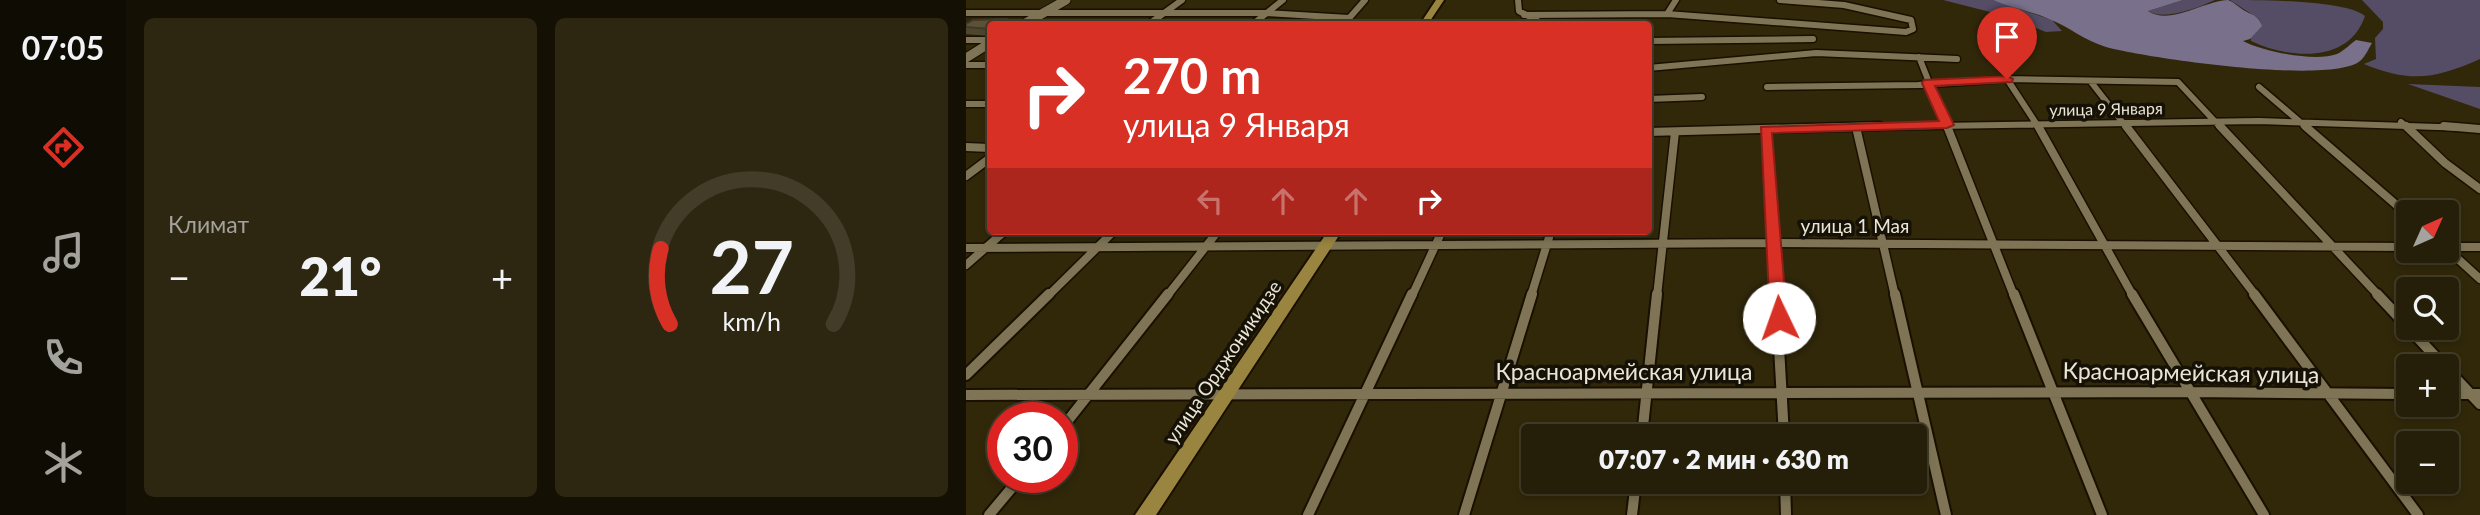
<!DOCTYPE html>
<html lang="ru">
<meta charset="utf-8">
<style>
:root{--surface:#251e08;--page:#2d2712;--text:#f1f3f6;--muted:#a3a29c;--line:#423c29;--accent:#d93025}
body{margin:0;font-family:Lato,sans-serif;background:var(--page);color:var(--text);height:100vh;display:flex;flex-direction:column;font-size:26px;white-space:nowrap}
*{box-sizing:border-box;margin:0}
p{font-size:23px;color:var(--muted)}
.icon{flex:none;width:38px;height:38px;fill:none;stroke:currentColor;stroke-width:2;stroke-linecap:round;stroke-linejoin:round}
.map{position:relative;flex:1;overflow:hidden}
.panel{display:flex;flex-direction:column;gap:18px;padding:18px;background:#141004;width:840px}
.panel>*{flex:none}
.banner{position:absolute;left:21px;top:21px;width:665px;height:214px;border-radius:7px;box-shadow:0 4px 10px #0003,0 0 0 2px var(--line);background:#d93025;color:#fff;overflow:hidden}
.needle{width:46px;rotate:45deg}
.controls{position:absolute;left:1430px;top:200px;display:grid;gap:14px}
.controls a{display:grid;place-items:center;width:63px;height:63px;border-radius:7px;background:var(--surface);box-shadow:0 4px 10px #0003,0 0 0 2px var(--line);font-size:35px}
.speed{position:absolute;left:21px;top:402px;display:flex;gap:14px;font-size:35px;font-weight:700;text-align:center}
.speed>*{display:grid;place-content:center;width:91px;height:91px;border-radius:50%;background:var(--surface);box-shadow:0 4px 10px #0003,0 0 0 2px var(--line);line-height:1}
.speed .limit{border:10px solid #d22;background:#fff;color:#111}
.pin{position:absolute;display:grid;place-items:center;width:60px;height:60px;color:#fff;margin:-72px -30px;border-radius:50% 50% 50% 0;rotate:-45deg;box-shadow:0 0 7px #0007}
.pin .icon{rotate:45deg}
.me{position:absolute;width:77px;margin:-38px;rotate:357deg;stroke-linejoin:round;filter:drop-shadow(0 0 5px #0008)}
.turn{display:flex;align-items:center;gap:24px;height:147px;padding:0 21px;font-size:32px}
.turn .icon{width:91px;height:91px;stroke-width:2.5}
.turn b{display:block;font-size:49px;line-height:60px}
.lanes{display:flex;align-items:center;height:66px;padding:0 21px;background:#0003;justify-content:center;gap:35px;direction:ltr}
.lanes .off{opacity:.35}
.big{font-size:52px;font-weight:800;line-height:1.1}
.panel .widget{flex:1;display:flex;flex-direction:column;justify-content:center;gap:10px;min-width:0;padding:0 24px;border-radius:10px;background:var(--page)}
.panel .dial{align-items:center;gap:0}
.dial svg{height:182px;overflow:visible;fill:none;stroke:var(--line);stroke-width:7;stroke-linecap:round;text-anchor:middle}
.dial text{fill:var(--text);stroke:none}
.heat{display:flex;justify-content:space-between;align-items:center;font-size:38px;direction:ltr}
.panel .tiles{flex:1;display:grid;gap:18px;grid-template-columns:repeat(2,1fr)}
.trip{position:absolute;left:555px;top:424px;width:406px;height:70px;border-radius:7px;background:var(--surface);box-shadow:0 4px 10px #0003,0 0 0 2px var(--line);font-weight:800;line-height:70px;text-align:center}
main{display:flex;flex:1;min-height:0}
.menu{display:flex;flex-direction:column;width:126px;justify-content:space-around;align-items:center;background:#0f0c03;color:var(--muted)}
.menu .icon{width:49px;height:49px}
.menu .active{color:var(--accent)}
.menu b{font-size:32px;color:var(--text)}
.map>svg:first-child{display:block}
.green{fill:#554d65}
.water{fill:#79708b}
.lines{fill:none;stroke-linecap:round;stroke-linejoin:round}
.street-far2-casing{stroke:#191000;stroke-width:9}
.street-far1-casing{stroke:#191000;stroke-width:11}
.street-casing{stroke:#191000;stroke-width:14}
.secondary-casing{stroke:#191000;stroke-width:11}
.primary-casing{stroke:#191000;stroke-width:4}
.street-far2{stroke:#7f7556;stroke-width:6}
.street-far1{stroke:#7f7556;stroke-width:8}
.street{stroke:#7f7556;stroke-width:10}
.secondary{stroke:#7f7556;stroke-width:9}
.primary{fill:#9a8540;fill-rule:evenodd}
.wall{fill:#4e472f}
.shaded-wall{fill:#403926}
.building{fill:#5b5237;stroke:#403926;stroke-width:2}
.route{fill:#d93025;stroke:#8d1f18;stroke-width:2}
.labels{text-anchor:middle;stroke-width:7;stroke-linejoin:round;paint-order:stroke}
.far-street-label{font-size:16px;fill:#ebe5d5;stroke:#151106}
.street-label{font-size:19px;fill:#ebe5d5;stroke:#151106}
.near-street-label{font-size:23px;fill:#ebe5d5;stroke:#151106}
</style>
<main>
<nav class="menu">
<b>07:05</b>
<svg class="icon active" aria-label="directions" viewBox="0 0 24 24"><path d="M12 3l9 9-9 9-9-9zM9 14v-3h6M13 9l2 2-2 2"/></svg>
<svg class="icon" aria-label="music" viewBox="0 0 24 24"><path d="M9 18V5l10-2v13"/><circle cx="6" cy="18" r="3"/><circle cx="16" cy="16" r="3"/></svg>
<svg class="icon" aria-label="phone" viewBox="0 0 24 24"><path d="M5 4h4l2 5-3 2q2 4 5 5l2-3 5 2v4C11 20 4 13 5 4z"/></svg>
<svg class="icon" aria-label="climate" viewBox="0 0 24 24"><path d="M12 3v18M4 7l16 10M4 17L20 7"/></svg>
</nav>
<section class="panel">
<div class="tiles">
<div class="widget"><p>Климат</p>
<div class="heat"><a>−</a><b class="big">21°</b><a>+</a></div>
</div>
<div class="widget dial"><svg viewBox="0 0 100 80">
<path d="M14 69A42 42 0 1 1 86 69"/>
<path d="M14 69A42 42 0 0 1 10 36" stroke="#d93025"/>
<text x="50" y="56" font-size="32" font-weight="700">27</text>
<text x="50" y="72" font-size="11">km/h</text>
</svg></div>
</div>
</section>
<div class="map">
<svg width="1514" height="515" viewBox="0 0 1514 515">
<rect width="100%" height="100%" fill="#31280a"/>
<!-- green -->
<path class="green" d="M977 0H1027L1086 20 1096 31 1080 32 1036 15Z
M1217 0H1249C1232 8 1198 21 1182 11Z
M1264 0C1296 0 1380 0 1399 16 1383 64 1323 59 1285 41V37L1295 23 1293 19Z
M1396 0H1514V59C1469 79 1444 83 1398 64L1410 59 1409 38 1417 29V22Z
M1442 84 1514 87V109Z"/>
<!-- water -->
<path class="water" d="M1027 0H1217L1182 11C1204 26 1240 0 1262 0 1268 2 1275 9 1281 12 1289 16 1293 17 1296 26L1284 39 1277 41C1298 52 1349 62 1371 54 1378 51 1384 44 1390 40L1406 43C1403 48 1399 57 1394 61 1365 85 1180 58 1140 47 1117 40 1104 27 1083 19 1065 11 1045 8 1027 0Z"/>
<g class="lines">
<!-- street-far2 casing -->
<g class="street-far2-casing">
<path id="street-far2" d="M552 0 553 11 577 24
M0 13H300L383 18
M701 14 710 0
M558 15 701 14 940 32 947 29 945 20 878 5 814 0
M183 24 216 0
M287 24 317 0
M378 24 399 0
M0 40H24
M682 41 847 39
M953 57 981 128
M0 65H24
M682 68 850 53 991 59
M1041 79 1073 128
M1125 82 1161 128
M801 87 952 85 1041 79 1212 82 1255 128
M1293 87 1341 128
M682 99 736 97
M0 104H24
M1435 122 1442 128
M838 128 1293 121 1502 128"/>
</g>
<!-- street-far1 casing -->
<g class="street-far1-casing">
<path id="street-far1" d="M981 126 1048 296
M1072 126 1167 296
M1160 126 1290 296
M1254 126 1413 296
M1339 126 1442 215
M1440 126 1479 163 1514 189
M1478 126 1514 129
M890 127 929 296
M800 129 810 296
M682 132 914 126
M0 147 24 148
M0 176 24 158
M1480 247H1514
M0 248 808 243 1442 247
M1480 248 1514 279
M0 265 39 231
M82 296 148 231
M201 296 252 231
M446 296 476 231
M565 296 585 231
M691 296 709 132"/>
</g>
<!-- street casing -->
<g class="street-casing">
<path id="street" d="M810 294 818 436
M929 294 980 515
M1048 294 1136 515
M1166 294 1298 515
M1288 294 1452 515
M1411 294 1442 327
M1442 327 1478 366
M1480 368 1514 404
M0 375 83 294
M1480 394H1514
M0 395 1225 392 1442 394
M96 428 202 294
M676 436 691 294
M819 481 820 515
M23 515 54 478
M342 515 446 294
M498 515 566 294
M666 515 670 481"/>
</g>
<!-- secondary casing -->
<g class="secondary-casing">
<path id="secondary" d="M58 24 100 0
M0 58 24 43"/>
</g>
<!-- primary casing -->
<g class="primary-casing">
<path id="primary" d="M470 0H478L462 24H454Z
M362 231H376L190 515H169Z"/>
</g>
<!-- street-far2 -->
<use href="#street-far2" class="street-far2"/>
<!-- street-far1 -->
<use href="#street-far1" class="street-far1"/>
<!-- street -->
<use href="#street" class="street"/>
<!-- secondary -->
<use href="#secondary" class="secondary"/>
<!-- primary -->
<use href="#primary" class="primary"/>
</g>
<!-- wall -->
<path class="wall" d="M0 24H24V36L0 34Z"/>
<!-- shaded-wall -->
<path class="shaded-wall" d="M42 19 45 24H33Z"/>
<!-- building -->
<path class="building" d="M42 19 33 24H24V29L0 27V24L7 20Z"/>
<!-- route -->
<path class="route" d="M1041 76 1047 79 1046 82 969 86 988 125 981 128 806 133 821 318 819 322H806L804 318 795 127 973 121 956 83 958 80Z"/>
<g class="labels">
<!-- far-street labels -->
<g class="far-street-label">
<text transform="translate(1140 109) rotate(-1)" y="6">улица 9 Января</text>
</g>
<!-- street labels -->
<g class="street-label">
<text x="889" y="233">улица 1 Мая</text>
<text transform="translate(257 362) rotate(-56)" y="7">улица Орджоникидзе</text>
</g>
<!-- near-street labels -->
<g class="near-street-label">
<text x="658" y="380">Красноармейская улица</text>
<text transform="translate(1225 373) rotate(1)" y="8">Красноармейская улица</text>
</g>
</g>
</svg>
<div class="controls">
<a><svg class="needle" viewBox="-14 -14 28 28"><path d="M0-13l5 13h-10z" fill="#e53935"/><path d="M0 13l5-13h-10z" fill="#a3a29c"/></svg></a>
<a><svg class="icon" aria-label="search" viewBox="0 0 24 24"><circle cx="10" cy="10" r="6"/><path d="M15 15l6 6"/></svg></a>
<a>+</a>
<a>−</a>
</div>
<div class="speed"><div class="limit">30</div></div>
<div class="pin" style="left:1041px;top:79px;background:#d93025"><svg class="icon" aria-label="arrive" viewBox="0 0 24 24"><path d="M6 21V4h12l-3 4 3 4H6"/></svg></div>
<svg class="me" style="left:813px;top:318px" viewBox="-20 -20 40 40"><circle r="19" fill="#fff"/><path d="M0-13L10 11 0 6-10 11z" fill="#d93025"/></svg>
<div class="trip">07:07 · 2 мин · 630 m</div>
<div class="banner">
<div class="turn"><svg class="icon" aria-label="right" viewBox="0 0 24 24"><path d="M7 20v-9h11M14 6l5 5-5 5"/></svg><div><b>270 m</b>улица 9 Января</div></div>
<div class="lanes"><svg class="icon off" aria-label="left" viewBox="0 0 24 24"><path d="M17 20v-9H6M10 6l-5 5 5 5"/></svg><svg class="icon off" aria-label="ahead" viewBox="0 0 24 24"><path d="M12 20V5M6 11l6-6 6 6"/></svg><svg class="icon off" aria-label="ahead" viewBox="0 0 24 24"><path d="M12 20V5M6 11l6-6 6 6"/></svg><svg class="icon" aria-label="right" viewBox="0 0 24 24"><path d="M7 20v-9h11M14 6l5 5-5 5"/></svg></div>
</div>
</div>
</main>
